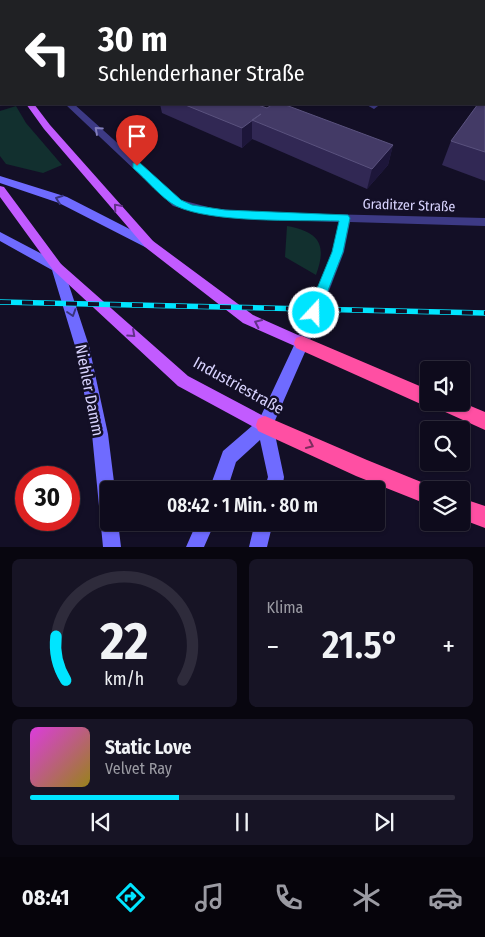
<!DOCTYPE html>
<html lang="de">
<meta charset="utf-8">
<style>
:root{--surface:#0e0b1c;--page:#171425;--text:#f1f3f6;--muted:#9b9ba3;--line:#2e2b3b;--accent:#00e5ff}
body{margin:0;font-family:"Fira Sans Condensed",sans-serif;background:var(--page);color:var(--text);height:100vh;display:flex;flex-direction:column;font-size:19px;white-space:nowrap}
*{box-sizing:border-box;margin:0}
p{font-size:16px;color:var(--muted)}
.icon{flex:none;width:28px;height:28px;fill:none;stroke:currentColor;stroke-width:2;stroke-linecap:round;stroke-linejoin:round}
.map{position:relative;height:547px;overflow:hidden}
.side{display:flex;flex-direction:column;gap:12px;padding:12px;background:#08060f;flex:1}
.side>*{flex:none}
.hud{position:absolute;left:0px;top:0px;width:485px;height:105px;box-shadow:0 1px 4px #0004,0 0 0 1px var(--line);background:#202124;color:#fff;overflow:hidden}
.buttons{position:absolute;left:420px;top:361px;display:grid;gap:10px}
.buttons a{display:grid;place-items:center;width:50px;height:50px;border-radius:5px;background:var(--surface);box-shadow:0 1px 4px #0004,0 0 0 1px var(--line);font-size:25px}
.speed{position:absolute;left:15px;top:466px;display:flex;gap:10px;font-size:25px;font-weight:700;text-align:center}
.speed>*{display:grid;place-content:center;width:65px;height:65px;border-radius:50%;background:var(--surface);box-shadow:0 1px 4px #0004,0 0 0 1px var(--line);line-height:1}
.speed .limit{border:8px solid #d22;background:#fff;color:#111}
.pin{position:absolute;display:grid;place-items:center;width:42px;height:42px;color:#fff;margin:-51px -21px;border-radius:50% 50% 50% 0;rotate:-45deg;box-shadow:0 0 5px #0007}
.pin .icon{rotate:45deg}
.me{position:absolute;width:55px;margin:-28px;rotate:21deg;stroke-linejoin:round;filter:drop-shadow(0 0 4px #0008)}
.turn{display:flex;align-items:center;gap:18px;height:105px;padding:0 15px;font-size:22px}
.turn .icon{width:65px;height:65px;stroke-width:2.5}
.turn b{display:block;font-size:35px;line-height:42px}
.big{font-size:38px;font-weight:600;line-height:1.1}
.side .card{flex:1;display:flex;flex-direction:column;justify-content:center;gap:8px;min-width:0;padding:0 18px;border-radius:8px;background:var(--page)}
.side .dial{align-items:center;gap:0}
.dial svg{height:130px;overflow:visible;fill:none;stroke:var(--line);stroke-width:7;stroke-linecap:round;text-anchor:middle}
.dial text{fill:var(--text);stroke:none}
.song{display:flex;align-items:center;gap:15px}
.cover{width:60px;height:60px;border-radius:8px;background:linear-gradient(135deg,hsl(300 70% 55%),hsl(50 70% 35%))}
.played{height:5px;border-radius:2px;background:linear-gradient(90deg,var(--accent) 35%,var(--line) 35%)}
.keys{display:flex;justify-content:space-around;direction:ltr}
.heat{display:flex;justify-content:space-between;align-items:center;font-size:28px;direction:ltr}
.side .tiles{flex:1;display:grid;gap:12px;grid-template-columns:1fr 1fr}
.card:last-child{grid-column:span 2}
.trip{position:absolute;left:100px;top:481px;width:285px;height:50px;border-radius:5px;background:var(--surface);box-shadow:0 1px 4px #0004,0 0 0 1px var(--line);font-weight:600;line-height:50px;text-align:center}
.menu{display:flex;height:80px;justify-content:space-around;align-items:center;background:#06040b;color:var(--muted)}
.menu .icon{width:35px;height:35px}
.menu .current{color:var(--accent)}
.menu b{font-size:22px;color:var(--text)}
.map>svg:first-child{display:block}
.green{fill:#12302f}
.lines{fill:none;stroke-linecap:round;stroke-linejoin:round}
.lane{fill:#3d3a85;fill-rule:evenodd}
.street{fill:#3d3a85;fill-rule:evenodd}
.secondary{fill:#6f6bff;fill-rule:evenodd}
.primary{fill:#c25bff;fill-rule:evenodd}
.highway{fill:#ff4fa3;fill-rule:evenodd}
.rail-casing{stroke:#00e5ff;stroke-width:5.5}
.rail{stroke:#130f26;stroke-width:4;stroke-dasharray:11;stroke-linecap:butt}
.wall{fill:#312854}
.shaded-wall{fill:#1d163a}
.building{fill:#433a66;stroke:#5a527e}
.oneway{stroke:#837fbc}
.oneway2{stroke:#38347d}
.oneway3{stroke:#623188}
.oneway4{stroke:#7d2c5e}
.route{fill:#00e5ff;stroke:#0095a6}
.labels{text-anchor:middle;stroke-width:5;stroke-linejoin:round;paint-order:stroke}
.street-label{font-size:14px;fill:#d9d4ff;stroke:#130f26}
.near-street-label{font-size:16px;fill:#d9d4ff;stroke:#130f26}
</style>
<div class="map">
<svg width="485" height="547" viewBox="0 0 485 547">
<rect width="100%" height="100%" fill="#130f26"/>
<!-- green -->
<path class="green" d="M16 106 26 123 62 165 43 173 6 164 0 156V111Z
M287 226C320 232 327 245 316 275L285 257Z"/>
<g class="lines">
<!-- lane -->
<path class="lane" d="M484 35H485V39H484Z"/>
<!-- street -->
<path class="street" d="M123 0H131V1H124Z
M65 104H74L181 200 212 208 248 212 485 218V226L350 222 344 252 309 343 307 347 302 349 297 347 295 343 332 252 339 222C282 219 227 223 173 206Z
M365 104H376L378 106 374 109Z"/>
<!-- secondary -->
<path class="secondary" d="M0 176 67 197 153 241 155 244 149 248 145 247 59 203 0 183Z
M0 232 61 264 63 267 89 346 108 434 115 490H109V522H118L121 547H103L92 434 75 346 52 270 0 241Z
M302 337 307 339 309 343 273 425 284 477 282 490H264L268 477 260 440 236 462 227 490H209L223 451 259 420 297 339Z
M197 522H215L204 547H186Z
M255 522H273L267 547H249Z"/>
<!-- primary -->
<path class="primary" d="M0 59H1V64H0Z
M26 104H34L50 125 153 241 253 315 307 339 309 343 307 347 302 349 297 347 243 323 145 247 44 129Z
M0 186 4 187 61 264 188 376 271 420 273 425 271 430 265 433 259 430 178 386 53 270 0 197Z"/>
<!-- highway -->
<path class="highway" d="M302 336 429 390V402H461L485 412V430L432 406 423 405 296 348 294 343 296 338Z
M265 416 367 460 436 488 437 490H429V505L356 476 258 431 256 425 258 419Z
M461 498 485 506V528L461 519Z"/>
<!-- rail casing -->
<g class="rail-casing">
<path id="rail" d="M0 302 485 313"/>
</g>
<!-- rail -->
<use href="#rail" class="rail"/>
</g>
<!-- wall -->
<path class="wall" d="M144 0H485V32H484V1H144Z
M485 94V181L442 165 451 141Z
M160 104H255L267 108 393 145 388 165 367 189 252 139 242 148 162 113Z"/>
<!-- shaded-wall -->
<path class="shaded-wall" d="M252 120V139L242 148V128Z
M393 145 388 165 367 189 372 169Z"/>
<!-- building -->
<path class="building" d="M157 0H485V15H484V1H161Z
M485 94V152L451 141 478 104H484V96Z
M183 104H255L267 108 273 104H283L393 145 372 169 252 120 261 114 242 128Z"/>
<!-- one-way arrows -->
<defs><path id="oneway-chevron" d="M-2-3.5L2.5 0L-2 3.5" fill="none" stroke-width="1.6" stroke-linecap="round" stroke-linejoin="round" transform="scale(1.25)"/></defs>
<use class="oneway" href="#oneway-chevron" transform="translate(98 130) rotate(-138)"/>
<g class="oneway2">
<use href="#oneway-chevron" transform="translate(59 199) rotate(-160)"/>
<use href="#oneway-chevron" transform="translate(72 313) rotate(72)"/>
</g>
<g class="oneway3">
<use href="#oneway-chevron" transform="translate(117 207) rotate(-131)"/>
<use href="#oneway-chevron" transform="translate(258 323) rotate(-155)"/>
<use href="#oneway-chevron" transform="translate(132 334) rotate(42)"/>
</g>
<use class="oneway4" href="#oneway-chevron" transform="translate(310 445) rotate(25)"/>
<!-- route -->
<path class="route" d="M133 163H140L181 200 192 205 225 210 348 215 350 218 343 252 318 316H309L307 313 332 252 339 221C297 220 211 223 176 206 161 198 146 179 133 168Z"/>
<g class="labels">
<!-- street labels -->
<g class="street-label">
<text transform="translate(409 205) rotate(2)" y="5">Graditzer Straße</text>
</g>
<!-- near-street labels -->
<g class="near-street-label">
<text transform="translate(239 385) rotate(29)" y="6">Industriestraße</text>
<text transform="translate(90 390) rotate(79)" y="6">Niehler Damm</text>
</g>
</g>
</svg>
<div class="buttons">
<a><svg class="icon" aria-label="sound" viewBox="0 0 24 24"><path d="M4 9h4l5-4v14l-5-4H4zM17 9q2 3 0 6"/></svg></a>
<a><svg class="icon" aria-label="search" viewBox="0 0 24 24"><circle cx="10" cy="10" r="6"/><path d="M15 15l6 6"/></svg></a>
<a><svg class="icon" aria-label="layers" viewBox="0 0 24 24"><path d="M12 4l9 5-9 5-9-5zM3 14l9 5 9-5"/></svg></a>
</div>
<div class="speed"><div class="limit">30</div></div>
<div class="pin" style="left:137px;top:166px;background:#d93025"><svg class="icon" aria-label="arrive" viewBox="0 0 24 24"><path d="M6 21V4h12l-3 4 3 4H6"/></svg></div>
<svg class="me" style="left:314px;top:313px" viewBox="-20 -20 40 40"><circle r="17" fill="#00e5ff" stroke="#fff" stroke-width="3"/><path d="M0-11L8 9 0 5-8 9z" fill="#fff"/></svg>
<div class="trip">08:42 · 1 Min. · 80 m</div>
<div class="hud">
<div class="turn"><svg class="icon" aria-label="left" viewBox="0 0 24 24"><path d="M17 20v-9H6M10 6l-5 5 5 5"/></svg><div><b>30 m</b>Schlenderhaner Straße</div></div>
</div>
</div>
<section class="side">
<div class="tiles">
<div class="card dial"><svg viewBox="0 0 100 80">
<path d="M14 69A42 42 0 1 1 86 69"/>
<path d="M14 69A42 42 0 0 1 8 42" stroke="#00e5ff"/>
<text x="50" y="56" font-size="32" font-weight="700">22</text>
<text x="50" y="72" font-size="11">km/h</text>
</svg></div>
<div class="card"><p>Klima</p>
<div class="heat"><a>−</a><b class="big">21.5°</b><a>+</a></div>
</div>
<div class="card">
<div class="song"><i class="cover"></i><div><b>Static Love</b><p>Velvet Ray</p></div></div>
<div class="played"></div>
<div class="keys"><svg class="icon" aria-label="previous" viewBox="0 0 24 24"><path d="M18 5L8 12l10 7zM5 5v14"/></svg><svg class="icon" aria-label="pause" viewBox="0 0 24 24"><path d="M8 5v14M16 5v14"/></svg><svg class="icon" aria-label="next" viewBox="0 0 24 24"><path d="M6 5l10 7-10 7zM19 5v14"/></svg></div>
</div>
</div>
</section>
<nav class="menu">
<b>08:41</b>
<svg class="icon current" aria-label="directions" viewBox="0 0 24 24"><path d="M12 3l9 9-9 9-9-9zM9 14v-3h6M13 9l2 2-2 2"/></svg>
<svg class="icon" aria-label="music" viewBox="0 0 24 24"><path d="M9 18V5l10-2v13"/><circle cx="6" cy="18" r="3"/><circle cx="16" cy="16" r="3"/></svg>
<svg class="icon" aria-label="phone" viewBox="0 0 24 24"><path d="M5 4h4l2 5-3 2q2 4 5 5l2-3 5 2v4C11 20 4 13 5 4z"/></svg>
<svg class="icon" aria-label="climate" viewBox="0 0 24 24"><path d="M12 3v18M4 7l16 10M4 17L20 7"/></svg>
<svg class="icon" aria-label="car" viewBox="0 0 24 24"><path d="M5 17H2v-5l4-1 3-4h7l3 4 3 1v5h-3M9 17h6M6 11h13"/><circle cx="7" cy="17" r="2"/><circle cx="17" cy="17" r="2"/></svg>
</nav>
